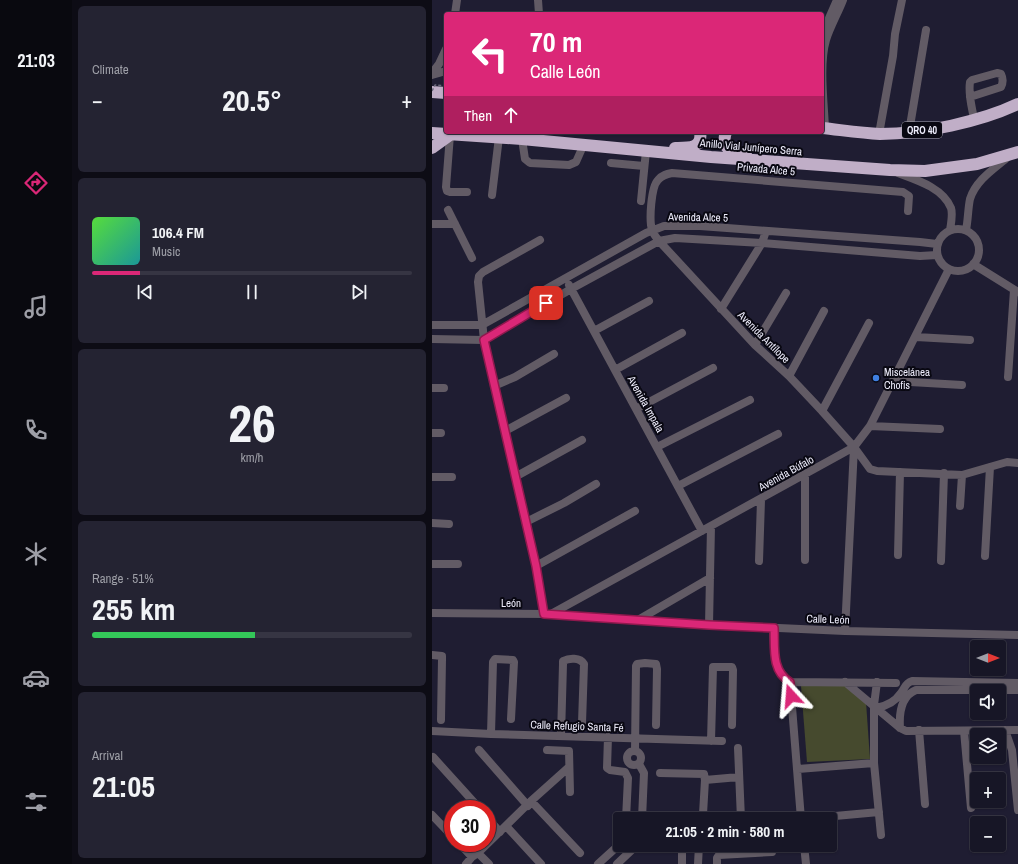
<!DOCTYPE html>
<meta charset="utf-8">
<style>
:root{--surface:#171626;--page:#242332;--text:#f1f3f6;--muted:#9e9fa7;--line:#363543;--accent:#db2777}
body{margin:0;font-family:"Archivo Narrow",sans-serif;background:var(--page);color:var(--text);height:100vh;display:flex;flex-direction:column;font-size:15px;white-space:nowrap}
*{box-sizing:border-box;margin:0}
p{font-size:13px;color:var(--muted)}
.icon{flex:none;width:22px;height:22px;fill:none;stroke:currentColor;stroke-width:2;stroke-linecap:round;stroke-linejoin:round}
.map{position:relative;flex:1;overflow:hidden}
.side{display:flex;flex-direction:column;gap:6px;padding:6px;background:#0d0c15;width:360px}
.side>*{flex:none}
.banner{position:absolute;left:12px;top:12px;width:380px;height:122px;border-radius:4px;box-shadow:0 1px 3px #0004,0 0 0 1px var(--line);background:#db2777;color:#fff;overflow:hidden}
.needle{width:26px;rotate:90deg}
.fabs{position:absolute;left:538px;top:640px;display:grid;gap:8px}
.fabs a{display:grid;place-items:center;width:36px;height:36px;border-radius:4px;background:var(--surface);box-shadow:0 1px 3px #0004,0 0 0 1px var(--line);font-size:20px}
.speed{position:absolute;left:12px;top:800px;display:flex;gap:8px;font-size:20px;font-weight:700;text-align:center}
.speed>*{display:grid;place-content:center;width:52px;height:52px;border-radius:50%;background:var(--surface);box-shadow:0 1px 3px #0004,0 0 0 1px var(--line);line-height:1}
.speed .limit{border:6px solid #d22;background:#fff;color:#111}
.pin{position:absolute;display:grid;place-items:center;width:34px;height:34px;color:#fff;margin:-17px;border-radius:8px;box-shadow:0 2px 6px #0006}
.me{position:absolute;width:44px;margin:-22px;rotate:341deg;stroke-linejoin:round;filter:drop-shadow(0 0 3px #0008)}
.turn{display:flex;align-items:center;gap:14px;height:84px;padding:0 20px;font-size:18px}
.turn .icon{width:52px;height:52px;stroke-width:2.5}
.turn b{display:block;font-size:28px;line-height:34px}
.then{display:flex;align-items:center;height:38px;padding:0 20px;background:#0003;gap:8px;font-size:15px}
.big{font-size:30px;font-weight:800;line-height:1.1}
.side .card{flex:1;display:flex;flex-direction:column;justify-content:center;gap:6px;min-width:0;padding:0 14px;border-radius:6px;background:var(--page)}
.side .dial{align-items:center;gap:0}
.dial b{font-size:52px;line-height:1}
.song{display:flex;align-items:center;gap:12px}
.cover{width:48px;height:48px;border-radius:6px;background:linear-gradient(135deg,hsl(110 70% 55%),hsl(180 70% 35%))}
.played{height:4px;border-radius:2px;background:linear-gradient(90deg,var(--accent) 15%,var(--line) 15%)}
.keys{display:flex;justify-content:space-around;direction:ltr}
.heat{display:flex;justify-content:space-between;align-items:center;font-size:22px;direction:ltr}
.charge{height:6px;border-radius:3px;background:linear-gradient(90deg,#34c759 51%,var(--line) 0)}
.trip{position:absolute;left:181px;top:812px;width:224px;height:40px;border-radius:4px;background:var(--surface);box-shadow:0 1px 3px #0004,0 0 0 1px var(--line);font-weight:800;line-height:40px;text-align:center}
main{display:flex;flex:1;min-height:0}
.menu{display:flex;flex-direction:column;width:72px;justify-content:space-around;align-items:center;background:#09090f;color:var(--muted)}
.menu .icon{width:28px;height:28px}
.menu .selected{color:var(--accent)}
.menu b{font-size:18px;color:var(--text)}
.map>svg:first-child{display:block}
.green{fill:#464a2e}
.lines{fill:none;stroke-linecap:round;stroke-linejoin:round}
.minor{stroke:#625b65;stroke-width:8}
.highway{stroke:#c0aec7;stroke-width:12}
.path-bridge{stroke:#6a687b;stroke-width:1.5;stroke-dasharray:3 2;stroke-linecap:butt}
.route-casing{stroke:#8e194d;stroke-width:10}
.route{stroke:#db2777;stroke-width:7}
.shop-dot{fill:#3f7fe0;stroke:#090812;stroke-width:1.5}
.labels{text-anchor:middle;stroke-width:4;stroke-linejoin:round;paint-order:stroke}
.shield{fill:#090812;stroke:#a9a8b6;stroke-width:1}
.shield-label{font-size:10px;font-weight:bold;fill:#eeedfc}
.street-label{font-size:11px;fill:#eeedfc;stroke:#090812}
.poi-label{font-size:11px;fill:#eeedfc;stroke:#090812;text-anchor:start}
</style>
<main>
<nav class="menu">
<b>21:03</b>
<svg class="icon selected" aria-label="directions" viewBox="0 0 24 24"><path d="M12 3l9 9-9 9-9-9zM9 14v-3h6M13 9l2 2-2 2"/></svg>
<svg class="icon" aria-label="music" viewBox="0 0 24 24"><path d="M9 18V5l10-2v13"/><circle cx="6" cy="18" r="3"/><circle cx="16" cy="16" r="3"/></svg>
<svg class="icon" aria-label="phone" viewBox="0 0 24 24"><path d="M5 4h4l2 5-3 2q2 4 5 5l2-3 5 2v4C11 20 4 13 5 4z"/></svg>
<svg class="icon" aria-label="climate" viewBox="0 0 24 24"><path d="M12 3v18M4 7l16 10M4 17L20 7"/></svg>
<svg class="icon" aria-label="car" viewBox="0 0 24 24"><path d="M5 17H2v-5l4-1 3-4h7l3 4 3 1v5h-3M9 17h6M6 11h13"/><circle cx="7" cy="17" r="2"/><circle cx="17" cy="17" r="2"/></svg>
<svg class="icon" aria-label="filters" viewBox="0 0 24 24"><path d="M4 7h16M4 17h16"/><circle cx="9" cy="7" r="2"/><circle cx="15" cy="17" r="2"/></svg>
</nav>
<section class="side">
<div class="card"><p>Climate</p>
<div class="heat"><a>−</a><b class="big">20.5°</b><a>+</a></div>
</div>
<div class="card">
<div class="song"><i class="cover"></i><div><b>106.4 FM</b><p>Music</p></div></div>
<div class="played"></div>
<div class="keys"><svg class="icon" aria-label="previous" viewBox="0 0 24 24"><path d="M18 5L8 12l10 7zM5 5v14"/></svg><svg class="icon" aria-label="pause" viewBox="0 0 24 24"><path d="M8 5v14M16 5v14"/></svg><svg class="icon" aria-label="next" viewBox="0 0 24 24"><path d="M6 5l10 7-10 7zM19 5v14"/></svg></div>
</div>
<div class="card dial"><b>26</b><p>km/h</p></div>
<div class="card"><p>Range · 51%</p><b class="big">255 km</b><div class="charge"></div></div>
<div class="card"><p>Arrival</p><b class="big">21:05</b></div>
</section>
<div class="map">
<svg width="586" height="864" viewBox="0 0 586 864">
<rect width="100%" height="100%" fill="#1f1d32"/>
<!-- green -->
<path class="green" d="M411 684 434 702 438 759 375 762 369 686Z"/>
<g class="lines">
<!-- minor -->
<path class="minor" d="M106 0 107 14
M23 14 25 0
M390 34 405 0
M0 73 7 64 14 49
M0 75 14 71
M538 97 569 87C571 83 571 78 569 74L565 73 540 80 538 82C536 95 540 107 542 119
M393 128C392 104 387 63 394 40 398 27 406 13 411 0
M477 132 494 30
M447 134 461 56 463 34 470 0
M18 135 14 187 15 191 18 192H35
M90 139 93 159 98 163 137 165 144 162 152 144
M179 163 212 166
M466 173C485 180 511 188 519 208 521 214 519 224 518 230
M60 195 67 137
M209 201 214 151
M16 210 40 258
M476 211 477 196 471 192 240 173C235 174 230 175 226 180 219 187 217 220 220 230 221 234 225 238 227 241L323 345 357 376 390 411 422 447 438 469 445 471 530 475 575 462 586 463
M0 224H23
M505 250a21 21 0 1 1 42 0a21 21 0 1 1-42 0Z
M534 230C536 221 536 208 538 199 544 180 562 169 576 157
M108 240 51 272 47 276 46 282 52 340 104 566 112 614
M541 264 586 292
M137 285 270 531
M289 309 330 243 334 231
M0 325H50L214 233 232 226H268L488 242 505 244
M162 331 217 301
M484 337 538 340
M0 339 52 340
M52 340 139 289 227 241 243 238 330 243 488 256 505 255
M323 345 354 293
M183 370 250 333
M357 376 392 311
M576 377 582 290
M461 381 530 385
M62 386 83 377 122 354
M0 388H12
M204 409 281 368
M390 411 437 323
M438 426 508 429
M73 431 134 398
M0 433H9
M225 447 318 400
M373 475V560
M0 477H20
M83 477 150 440
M246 486 346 434
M528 506 530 475
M94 522 132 503 164 484
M0 523 17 524
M466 555 468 472
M553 556 558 467
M327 561 329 500
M509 561 512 473
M0 564H26
M104 566 203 511
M0 613 118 614 277 625 413 631 586 635
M119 614 422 447 438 426 517 269
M206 620 278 578
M277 625 279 526
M341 628C343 647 339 671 358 682L464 683
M413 631 422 447
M0 655 10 656V659L9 720
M358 682 369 819
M413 682 468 728 474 731 586 730
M445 682 442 705V763L449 835
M444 708C455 706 463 702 469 693 473 688 473 683 480 681L586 683
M468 728C467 713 469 696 484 690H586
M487 730 493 804
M573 730 580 750 586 810
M0 731 59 734 290 741
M532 731 539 808
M59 734 61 662 63 659 81 660 82 662 79 719
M129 736 131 664V661C137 658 148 657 152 664L150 723
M176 737 175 768 178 770 193 772 196 778 194 819
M279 741 281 667H300L301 670 300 725
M306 748 309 819
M47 750 96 806
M115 750 137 751 138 792
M203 751 204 666 205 664 213 663 224 664 225 669 224 725
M195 758a7 7 0 1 1 14 0a7 7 0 1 1-14 0Z
M1 757 48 809
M207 764 212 773 210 819
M366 769 442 763
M228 773 272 774 273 780 271 814
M273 780 307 777
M99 801 148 853
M0 815 21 837
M285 816 309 815
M55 817 68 832
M370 819 447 812
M74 826 109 864
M27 843 40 857 34 864
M372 845 374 864
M46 853 57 864
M40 857 46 853 99 801 137 767
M166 864 188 844
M185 864 205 845
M250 864V852
M266 864 267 845
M285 864V858L287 855 340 852"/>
<!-- highway -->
<path class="highway" d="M0 92 14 93
M390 128C409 130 429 133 448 134 491 134 548 122 586 104
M294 132C288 150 300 151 314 154
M0 133 90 139 279 157 458 170 493 171 545 164 586 152
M0 148 18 135
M243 148C256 148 271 149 268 132"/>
<!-- path-bridge -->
<path class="path-bridge" d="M0 91 3 85 14 86"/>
</g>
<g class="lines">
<!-- route casing -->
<g class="route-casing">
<path id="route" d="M114 303 52 340 104 566 112 614 277 625 342 628C343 647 339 671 358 682L359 696"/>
</g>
<!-- route -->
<use href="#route" class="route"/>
</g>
<!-- markers -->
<circle class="shop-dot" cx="444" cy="378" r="4"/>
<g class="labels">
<!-- shield labels -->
<rect class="shield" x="470" y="122" width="40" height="16" rx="3"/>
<g class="shield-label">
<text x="490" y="134">QRO 40</text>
</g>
<!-- street labels -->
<g class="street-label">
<text transform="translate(319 147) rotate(5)" y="4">Anillo Vial Junípero Serra</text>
<text transform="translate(334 169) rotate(5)" y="4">Privada Alce 5</text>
<text transform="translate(266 217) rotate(1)" y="4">Avenida Alce 5</text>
<text transform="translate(332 337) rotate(45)" y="4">Avenida Antílope</text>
<text transform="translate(214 404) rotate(61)" y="4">Avenida Impala</text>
<text transform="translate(354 473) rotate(-29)" y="4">Avenida Búfalo</text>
<text x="79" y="607">León</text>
<text transform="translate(396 619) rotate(2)" y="4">Calle León</text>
<text transform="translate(145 726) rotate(2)" y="4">Calle Refugio Santa Fé</text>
</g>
<!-- poi labels -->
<g class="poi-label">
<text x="452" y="376">Miscelánea<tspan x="452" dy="13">Chofis</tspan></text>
</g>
</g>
</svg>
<div class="fabs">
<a><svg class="needle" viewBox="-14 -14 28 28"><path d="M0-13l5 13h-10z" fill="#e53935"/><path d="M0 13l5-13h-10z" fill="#9e9fa7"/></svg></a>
<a><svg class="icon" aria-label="sound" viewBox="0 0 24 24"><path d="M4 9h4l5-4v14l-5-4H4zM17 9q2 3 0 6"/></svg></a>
<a><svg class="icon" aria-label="layers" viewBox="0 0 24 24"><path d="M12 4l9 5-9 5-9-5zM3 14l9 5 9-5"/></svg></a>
<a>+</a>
<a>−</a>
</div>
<div class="speed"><div class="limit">30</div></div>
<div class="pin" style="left:114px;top:303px;background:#d93025"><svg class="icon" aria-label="arrive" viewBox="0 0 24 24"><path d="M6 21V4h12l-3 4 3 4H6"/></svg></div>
<svg class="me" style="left:359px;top:696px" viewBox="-20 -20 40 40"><path d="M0-17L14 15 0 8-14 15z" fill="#db2777" stroke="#fff" stroke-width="4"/></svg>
<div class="trip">21:05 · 2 min · 580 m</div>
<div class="banner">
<div class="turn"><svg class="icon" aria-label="left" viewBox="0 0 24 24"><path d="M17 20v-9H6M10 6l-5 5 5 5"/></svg><div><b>70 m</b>Calle León</div></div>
<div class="then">Then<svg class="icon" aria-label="ahead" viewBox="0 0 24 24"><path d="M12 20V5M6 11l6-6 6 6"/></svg></div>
</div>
</div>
</main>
